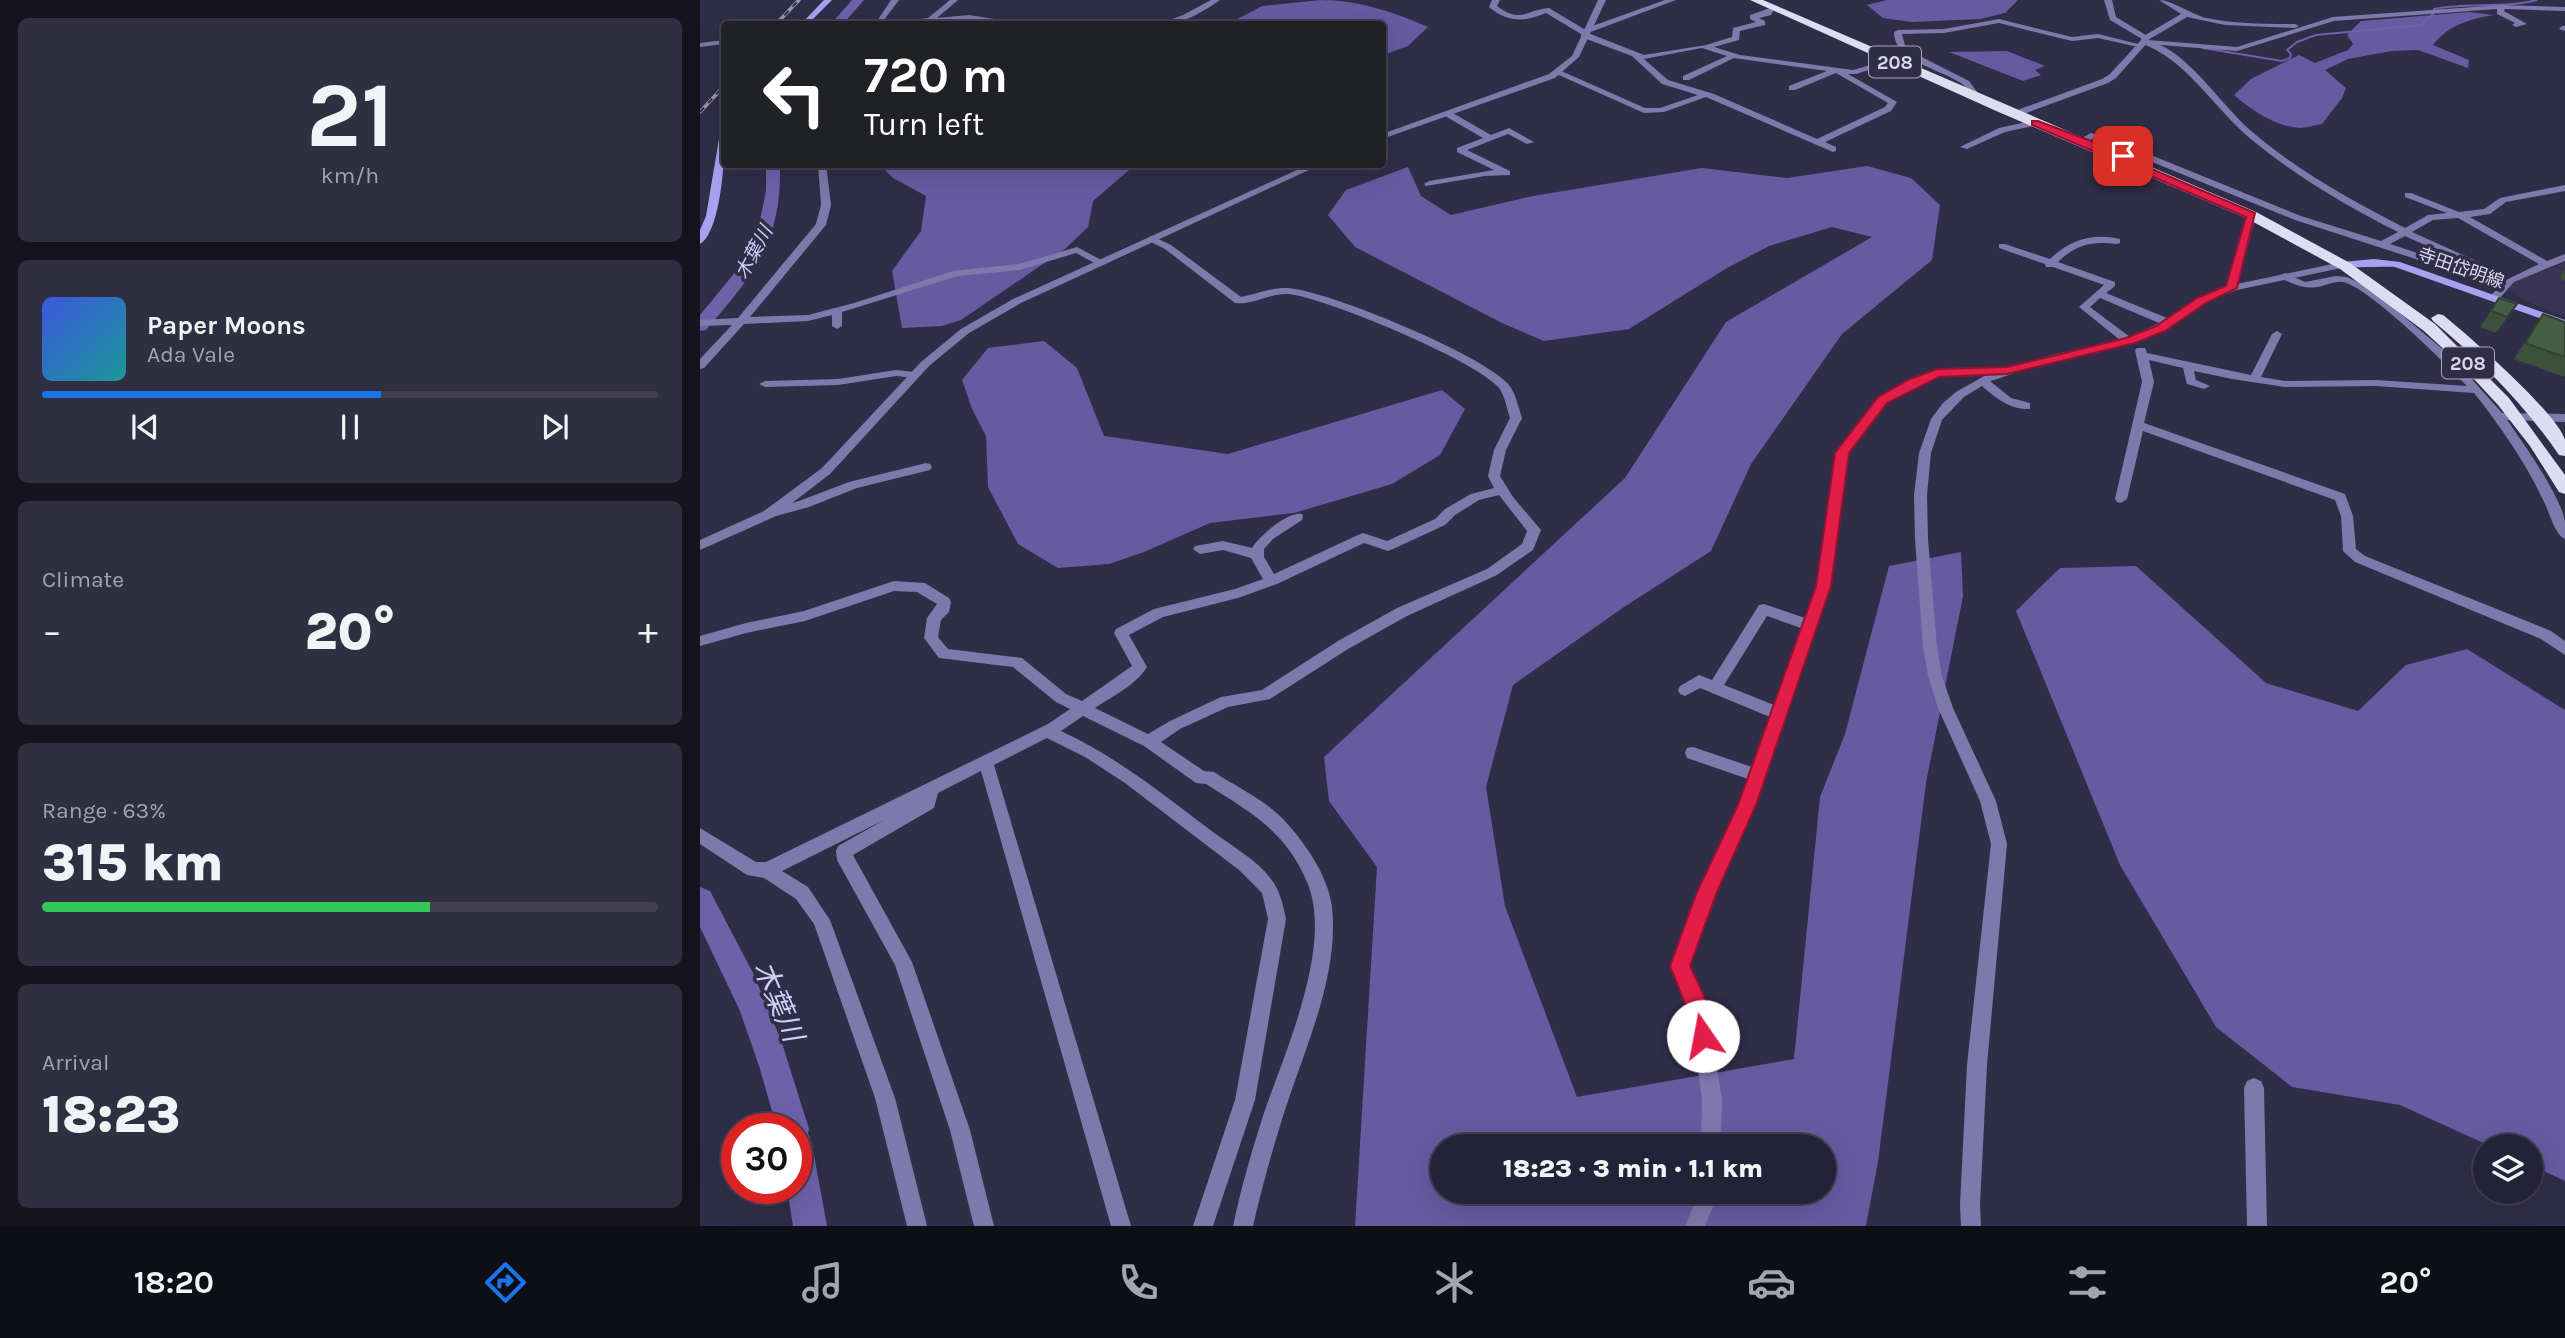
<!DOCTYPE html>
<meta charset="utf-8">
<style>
:root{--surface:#242236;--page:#302f42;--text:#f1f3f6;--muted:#a3a4ad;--line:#413f51;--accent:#1a73e8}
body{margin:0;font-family:Karla,"Noto Sans JP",sans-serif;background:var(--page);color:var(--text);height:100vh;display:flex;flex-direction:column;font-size:26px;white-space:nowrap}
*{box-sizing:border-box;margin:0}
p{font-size:23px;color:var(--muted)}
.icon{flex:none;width:38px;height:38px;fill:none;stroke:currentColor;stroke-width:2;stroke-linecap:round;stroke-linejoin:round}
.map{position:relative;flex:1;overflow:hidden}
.panel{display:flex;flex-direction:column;gap:18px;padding:18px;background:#14131e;width:700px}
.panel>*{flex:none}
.banner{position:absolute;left:21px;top:21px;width:665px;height:147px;border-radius:7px;box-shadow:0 7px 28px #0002,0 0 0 2px var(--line);background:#202124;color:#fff;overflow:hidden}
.buttons{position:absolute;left:1773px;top:1134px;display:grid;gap:14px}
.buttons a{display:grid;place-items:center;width:70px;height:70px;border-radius:50%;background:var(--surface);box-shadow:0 7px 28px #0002,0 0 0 2px var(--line);font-size:35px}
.speed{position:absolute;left:21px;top:1113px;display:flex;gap:14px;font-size:35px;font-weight:700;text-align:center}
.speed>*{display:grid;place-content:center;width:91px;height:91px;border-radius:50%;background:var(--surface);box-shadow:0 7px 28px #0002,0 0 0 2px var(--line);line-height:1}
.speed .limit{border:10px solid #d22;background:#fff;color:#111}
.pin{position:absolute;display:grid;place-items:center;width:60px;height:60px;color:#fff;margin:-30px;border-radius:14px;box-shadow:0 4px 10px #0006}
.me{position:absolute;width:77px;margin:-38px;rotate:348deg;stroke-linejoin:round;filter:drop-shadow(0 0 5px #0008)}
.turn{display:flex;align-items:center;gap:24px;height:147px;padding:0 28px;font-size:32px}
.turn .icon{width:91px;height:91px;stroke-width:2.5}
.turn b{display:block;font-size:49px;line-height:60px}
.big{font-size:52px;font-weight:800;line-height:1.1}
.panel .tile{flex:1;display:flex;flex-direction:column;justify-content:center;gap:10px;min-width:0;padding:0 24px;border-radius:10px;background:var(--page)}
.panel .dial{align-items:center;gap:0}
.dial b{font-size:91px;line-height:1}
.song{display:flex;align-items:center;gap:21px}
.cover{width:84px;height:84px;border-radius:10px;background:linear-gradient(135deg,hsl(230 70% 55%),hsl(180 70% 35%))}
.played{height:7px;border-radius:4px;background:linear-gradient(90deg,var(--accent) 55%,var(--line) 55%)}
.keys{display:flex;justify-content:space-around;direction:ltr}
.heat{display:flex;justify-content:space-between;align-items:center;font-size:38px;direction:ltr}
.charge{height:10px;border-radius:5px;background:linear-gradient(90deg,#34c759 63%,var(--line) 0)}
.trip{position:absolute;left:730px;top:1134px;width:406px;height:70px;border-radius:35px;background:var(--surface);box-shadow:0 7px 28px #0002,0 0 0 2px var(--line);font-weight:800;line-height:70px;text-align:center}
.tabs{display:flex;height:112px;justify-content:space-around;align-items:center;background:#0e0e16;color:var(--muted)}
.tabs .icon{width:49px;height:49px}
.tabs .on{color:var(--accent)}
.tabs b{font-size:32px;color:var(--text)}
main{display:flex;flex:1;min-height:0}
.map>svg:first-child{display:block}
.built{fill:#393455}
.forest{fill:#665aa1;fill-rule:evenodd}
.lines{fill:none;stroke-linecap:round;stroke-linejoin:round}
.stream{stroke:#6d61aa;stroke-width:2}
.river{fill:#6d61aa;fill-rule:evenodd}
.minor{fill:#7e78ab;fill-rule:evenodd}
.tertiary{fill:#7e78ab;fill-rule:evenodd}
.secondary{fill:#aa9ff1;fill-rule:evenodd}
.trunk{fill:#dddcf0;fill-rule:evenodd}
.rail-casing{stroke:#9896ab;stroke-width:3.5}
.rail{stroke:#302d48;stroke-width:2;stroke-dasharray:6;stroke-linecap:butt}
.wall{fill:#3c503b}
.building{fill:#465d45;stroke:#314130;stroke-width:2}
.route{fill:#e11d48;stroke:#92132f;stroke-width:2}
.labels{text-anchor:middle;stroke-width:7;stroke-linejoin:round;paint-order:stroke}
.far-street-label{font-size:18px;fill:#dbd9eb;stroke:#302d48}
.shield{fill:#302d48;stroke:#a8a5ba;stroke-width:2}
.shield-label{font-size:19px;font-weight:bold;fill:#dbd9eb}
.far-water-label{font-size:19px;font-style:italic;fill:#d1cef7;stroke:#302d48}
.near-water-label{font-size:28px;font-style:italic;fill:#d1cef7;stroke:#302d48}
</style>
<main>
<section class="panel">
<div class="tile dial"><b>21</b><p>km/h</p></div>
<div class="tile">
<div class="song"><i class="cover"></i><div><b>Paper Moons</b><p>Ada Vale</p></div></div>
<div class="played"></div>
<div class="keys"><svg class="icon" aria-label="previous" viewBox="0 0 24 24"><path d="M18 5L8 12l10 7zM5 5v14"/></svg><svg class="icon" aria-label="pause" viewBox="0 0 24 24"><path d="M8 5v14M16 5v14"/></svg><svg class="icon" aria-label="next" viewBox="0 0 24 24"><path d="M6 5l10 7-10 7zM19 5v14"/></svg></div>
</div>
<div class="tile"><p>Climate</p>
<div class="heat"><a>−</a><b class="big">20°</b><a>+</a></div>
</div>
<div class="tile"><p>Range · 63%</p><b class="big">315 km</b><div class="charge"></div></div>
<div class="tile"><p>Arrival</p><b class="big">18:23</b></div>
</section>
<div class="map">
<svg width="1865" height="1226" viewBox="0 0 1865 1226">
<rect width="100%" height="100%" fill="#302d48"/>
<!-- built -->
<path class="built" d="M1865 263V317L1823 300 1809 289 1814 281Z"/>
<!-- forest -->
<path class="forest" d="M621 0C658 0 694 12 728 27L708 46 683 55 682 24H528L562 6Z
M1187 0H1318L1305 13 1280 19 1212 22 1183 18 1167 5Z
M1769 12 1794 15C1770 19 1748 25 1733 45L1769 60 1768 68 1718 50 1692 51 1648 59 1625 70 1646 88 1642 98 1622 124C1615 125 1606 128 1599 128 1575 126 1551 110 1534 95L1551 79 1599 55 1615 63 1648 50 1653 44 1647 35 1661 21Z
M1307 51 1345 66 1335 70 1341 75 1323 81 1249 52Z
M180 165H435L393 201 388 227 365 249 261 320 242 326 202 328 192 271 221 231 226 196 193 178Z
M1167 166 1211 178 1240 205 1232 260 1142 334 1051 464 1011 551 924 607 813 685 786 787 805 906 877 1097 1094 1059 1120 797 1145 734 1189 566 1261 552 1263 596 1226 783 1178 1162 1166 1226H655L677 867 629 801 624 757 925 478 1026 322 1172 237 1132 227 1069 246 1027 268 929 329 844 341 802 323 655 247 628 215 646 190 708 167 721 196 751 215 833 196 1002 168 1087 178ZM742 1146H1124V1192H742Z
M344 341 377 368 404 436 528 454 742 390 765 409 740 455 692 484 594 513 510 523 444 552 409 564 358 568 318 544 288 487 286 436 272 409 262 380 288 348Z
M1436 566 1566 683 1658 711 1706 665 1767 649 1865 710V1181L1831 1165 1830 1146H1790L1700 1105 1592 1087 1516 1027 1420 865 1316 611 1360 568Z"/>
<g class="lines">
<!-- stream -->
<path class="stream" d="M1503 48 1582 61 1590 58 1591 54 1587 50 1597 42 1616 35 1721 25 1734 13V9C1768 2 1803 9 1837 0"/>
<!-- river -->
<path class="river" d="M152 0H164L143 24H131Z
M66 164H80C82 242 54 274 6 330L0 331V315L37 270 57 235 66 191Z
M0 887 10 891 53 973 81 1040 109 1129 108 1133 112 1144 127 1226H93L87 1188H96V1129H77L60 1069 40 1011 0 927Z"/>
<!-- minor -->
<path class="minor" d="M191 0H199L181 24H175Z
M250 0H258L237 18 269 15 326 24C306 26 286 19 266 19 238 21 210 27 183 24L228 18Z
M511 0H520C503 12 480 26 459 24L483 15Z
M792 0H800L797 6C821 24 825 10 849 8L884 29 965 0H976L888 33 944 55 1006 45 1032 37 1033 28 1056 22 1050 19V15L1076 6 1071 15 1059 18 1065 21V25L1040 31 1039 40 1014 47 1040 55 1153 70 1195 58V62L1156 74H1148L1197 102 1191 111 1125 142 1136 147V151L1133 152 1006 97 964 112 944 113 852 72 859 70 945 108H960L998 95 962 84 932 56 881 37V34L846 13C824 22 808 23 789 7ZM1002 48 1027 56 983 76V80H989L1034 58 1127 71 1089 86V90H1095L1136 73 1188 103 1185 107 1117 139 1014 94 968 80 944 59Z
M1459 0C1471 0 1491 14 1506 18 1535 24 1565 24 1595 24L1599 26 1595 28 1525 25 1487 17 1448 40 1537 47 1633 17 1802 5 1865 7V11L1805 9 1804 11 1827 24 1816 27 1812 25 1815 23 1797 14V9L1634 21 1537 51 1460 45C1491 58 1523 106 1550 130 1596 170 1651 200 1705 228L1728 215 1747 213 1705 197V193H1711L1759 212 1784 209 1800 198 1865 185V191L1806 202 1790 214 1770 217 1847 261 1865 254V261L1814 282 1798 300 1794 301 1789 298 1799 286 1595 220 1403 142 1392 139 1386 143H1380V139L1391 133 1409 138 1601 216 1681 241 1698 232C1647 206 1597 177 1552 140 1515 110 1486 58 1440 43L1442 37 1481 14ZM1758 218 1839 264 1804 281 1690 244 1705 236 1795 277H1803V273L1712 232 1733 220Z
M1299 19 1372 37 1398 34 1442 45 1438 47 1398 38 1372 41 1299 23 1244 33 1202 34 1206 49 1269 81 1281 97 1277 99C1271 96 1268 88 1262 84 1241 69 1194 61 1194 32L1198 30 1244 29Z
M1862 26H1865V31L1859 29Z
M24 40V44L0 47V43Z
M745 112H751L791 135 809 128 834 142 827 144 808 134 767 150 810 171V175L785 176 726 186 724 184 729 181 794 170 757 152V148L783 138 745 116Z
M1335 120 1339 123 1338 125 1305 132 1267 149 1260 147 1299 128Z
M118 164H126L131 205 126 225 50 317 108 315 154 303 253 271 319 264 377 247 407 263 398 265 376 253 320 270 258 276 142 312V326L137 329 132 326V315L108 321 44 324 4 368 0 369V359L32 325 0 326V320L38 318 116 224 121 205Z
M1551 212 1556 215 1536 290 1509 301 1473 325 1437 342 1344 363 1294 380 1290 381 1311 398 1330 403V409C1310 410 1296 398 1282 386L1264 397 1242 420 1231 453 1227 495 1228 539 1237 647 1242 676 1253 708 1296 801 1307 844 1287 1065 1280 1205 1281 1226H1261L1260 1205 1267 1065 1291 844 1280 801 1238 708 1228 676 1223 647 1215 539 1214 495 1219 453 1231 419 1243 403 1256 392 1286 375 1239 376 1187 403 1148 454 1130 586 1055 805 1016 892 989 966 1008 1011 1022 1100 1021 1146H1001L1002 1100 990 1011 971 966 998 892 1039 805 1048 779 987 758 985 753 987 748 993 747 1052 767 1070 717 1000 688 985 696 980 694 978 690 980 686 999 675 1012 680 1059 605 1064 604 1105 618 1116 586 1136 453 1179 397 1211 380 1237 370 1302 369 1356 354 1420 340 1379 307 1404 285 1353 267H1346L1345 264 1299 248V244H1305L1350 259C1371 239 1392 233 1420 239V243L1417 244C1393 241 1376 244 1358 262L1415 282V286L1406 293 1467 318 1498 299 1527 286 1546 215ZM1400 298 1459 323 1430 337 1390 307ZM1067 616 1101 628 1074 705 1024 685Z
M452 236 471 245 541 297C556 294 572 287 588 288 628 291 782 354 808 384 816 393 818 407 822 418L806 450 800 476 813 497 841 530 833 550 797 575 707 616 648 649 570 699 528 707 480 729 461 742 504 771 514 772C538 788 564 799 584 820 605 843 628 875 632 907 639 971 609 1039 589 1098 575 1140 563 1183 553 1226H533C541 1188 552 1150 564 1113 585 1051 634 945 607 882 585 830 550 812 506 784L496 783 444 746 383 716 361 731C417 757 464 795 513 832 533 847 556 859 571 879 580 890 583 905 586 919L555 1100 513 1226H493L535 1100 568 919 562 893 539 870 425 783 385 757 347 738 294 765 431 1226H411L281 771 238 793 234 808 153 855 212 962 270 1130 294 1226H274L250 1130 195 965 137 860 136 851 138 846 184 820 82 871 108 887 130 920 195 1098 227 1226H207L175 1098 114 924 96 899 64 878 47 875 0 844V828L56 862H66L348 724 370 709 356 702 313 667 239 658 224 638 227 618 237 604 217 592 194 591 105 621 46 633 0 646V636L46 623 104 611 194 581 225 583 249 598 251 602 249 612 241 620 238 637 248 649 322 658 366 694 382 701 432 666 414 633 416 629 454 609 535 589 563 579 551 558 523 550 500 554 493 549 495 546 523 541 552 548C559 536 588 511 602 514L603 517 602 520 573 539 564 549V557L574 574 658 535 663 533 687 541 735 519 745 509 771 494 794 488 788 476 794 450 810 418C807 409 805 396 799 388 777 361 624 297 588 294 570 293 553 305 535 303L465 249 449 241V237ZM799 495 827 531 822 544 787 569 697 608 638 641 562 690 521 697 470 721 448 734 395 708C413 696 436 685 447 667L429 635 463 617 538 598 577 584 664 543 688 551 693 549 745 525 755 515 779 500Z
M1585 273 1605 282 1636 276 1647 277 1670 288 1753 358 1802 413 1865 414V422L1807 420C1822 441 1862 498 1865 522 1865 527 1865 533 1865 539 1854 534 1850 513 1844 502 1826 463 1801 427 1774 393L1676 386 1585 387 1532 379 1494 371 1496 380 1510 386 1504 389 1487 384 1483 368 1449 360 1454 382 1444 423 1645 494 1653 516 1656 549 1665 556 1851 631 1865 641V655L1841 639 1655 562 1643 551 1641 516 1635 500 1443 431 1427 499 1421 503 1417 502 1415 499 1442 382 1435 350 1437 348H1445L1447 353 1551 375 1572 334 1577 331 1582 334 1561 377 1585 381 1676 380 1767 386C1746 364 1670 288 1643 282 1636 281 1629 284 1622 286 1606 290 1596 286 1581 278L1580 276Z
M196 370 215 372 221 375 215 378 196 376 138 385 65 387 59 384 65 381 138 379Z
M226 463 230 464 232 467 230 470 157 488 109 507 69 518 63 514 64 511 99 501 149 482Z
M1554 1078 1561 1081 1564 1088 1567 1226H1547L1544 1088 1547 1081Z
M999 1192H1019L1005 1226H985Z"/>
<!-- tertiary -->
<path class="tertiary" d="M898 0H906L879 57 855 78 682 139V134L849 74 872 56Z
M1404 0H1412L1416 17 1449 37V41L1416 78 1408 83 1318 116H1312V112L1402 79 1410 74 1442 39 1410 20Z
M610 164H622L321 303 269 333 229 366 130 474 74 517 0 550V540L64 511 122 468 221 362 261 329 313 299Z
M1642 262 1647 265 1646 267 1532 291 1527 288 1532 285Z"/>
<!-- secondary -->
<path class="secondary" d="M124 0H132L108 24H101Z
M24 130C26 153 21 232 0 244V230L6 216 20 133Z
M1674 259 1700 262 1865 320V327L1695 267C1682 266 1644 269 1637 265L1642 262Z"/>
<!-- trunk -->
<path class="trunk" d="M1050 0H1063L1556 212 1650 263 1735 324 1809 398 1865 475V494L1859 492 1830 446 1798 405 1762 366 1724 331 1640 269 1546 218 1294 110Z
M1738 314 1743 315C1767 334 1858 414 1865 440 1865 445 1865 452 1865 456L1859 455C1824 404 1781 361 1733 321L1731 318Z"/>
<!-- rail casing -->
<g class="rail-casing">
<path id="rail" d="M76 24 99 0
M0 112 24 86"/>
</g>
<!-- rail -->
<use href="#rail" class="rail"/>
</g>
<!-- wall -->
<path class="wall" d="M1865 269V281L1859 278Z
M1799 298 1817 304 1796 333 1780 327Z
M1843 314 1865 322V377L1814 359Z"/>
<!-- building -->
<path class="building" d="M1799 298 1817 304 1807 317 1791 311Z
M1843 314 1865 322V357L1825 343Z"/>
<!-- route -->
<path class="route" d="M1332 121H1338L1426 154V158L1555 213 1537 288 1506 303 1465 331 1435 343 1307 374 1239 377 1187 403 1149 453 1131 586 1056 805 1017 892 990 966C1000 988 1020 1020 1010 1044L1003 1047 995 1044 988 1011 970 966 997 892 1038 805 1116 586 1135 453 1178 397 1210 379 1237 369 1307 367 1426 338 1456 326 1497 298 1526 286 1546 217 1332 125Z"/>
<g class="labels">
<!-- far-street labels -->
<g class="far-street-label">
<text transform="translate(1761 268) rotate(19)" y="6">寺田岱明線</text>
</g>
<!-- shield labels -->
<g class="shield">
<rect x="1169" y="46.5" width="52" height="31" rx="5"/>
<rect x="1742" y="347.5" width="52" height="31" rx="5"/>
</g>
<g class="shield-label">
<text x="1195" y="69">208</text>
<text x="1768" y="370">208</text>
</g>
<!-- far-water labels -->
<g class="far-water-label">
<text transform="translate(53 252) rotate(-62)" y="7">木葉川</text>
</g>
<!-- near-water labels -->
<g class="near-water-label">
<text transform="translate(79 1001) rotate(67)" y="10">木葉川</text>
</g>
</g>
</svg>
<div class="buttons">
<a><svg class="icon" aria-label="layers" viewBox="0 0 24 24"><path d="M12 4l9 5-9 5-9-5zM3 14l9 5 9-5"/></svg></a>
</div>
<div class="speed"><div class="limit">30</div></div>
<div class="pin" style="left:1423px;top:156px;background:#d93025"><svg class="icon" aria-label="arrive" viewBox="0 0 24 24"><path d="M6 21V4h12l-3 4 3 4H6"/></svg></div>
<svg class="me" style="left:1003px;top:1036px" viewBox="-20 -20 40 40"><circle r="19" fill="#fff"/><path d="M0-13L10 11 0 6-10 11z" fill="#e11d48"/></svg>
<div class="trip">18:23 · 3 min · 1.1 km</div>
<div class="banner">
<div class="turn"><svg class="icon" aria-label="left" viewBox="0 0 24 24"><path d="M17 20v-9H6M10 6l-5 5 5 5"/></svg><div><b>720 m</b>Turn left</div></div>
</div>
</div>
</main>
<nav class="tabs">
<b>18:20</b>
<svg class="icon on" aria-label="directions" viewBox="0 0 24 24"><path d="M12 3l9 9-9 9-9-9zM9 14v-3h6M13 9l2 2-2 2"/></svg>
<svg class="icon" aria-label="music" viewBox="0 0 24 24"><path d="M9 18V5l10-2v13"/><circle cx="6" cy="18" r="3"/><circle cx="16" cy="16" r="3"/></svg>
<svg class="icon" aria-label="phone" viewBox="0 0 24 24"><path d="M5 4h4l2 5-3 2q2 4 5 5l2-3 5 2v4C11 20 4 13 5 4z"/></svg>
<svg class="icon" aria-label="climate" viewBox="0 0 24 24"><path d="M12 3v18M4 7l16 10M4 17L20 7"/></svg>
<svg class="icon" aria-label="car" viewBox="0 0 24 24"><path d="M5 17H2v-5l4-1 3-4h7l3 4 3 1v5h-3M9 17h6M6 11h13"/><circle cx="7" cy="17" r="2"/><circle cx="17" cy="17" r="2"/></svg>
<svg class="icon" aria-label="filters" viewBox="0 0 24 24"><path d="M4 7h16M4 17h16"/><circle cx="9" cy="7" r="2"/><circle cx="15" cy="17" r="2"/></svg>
<b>20°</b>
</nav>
